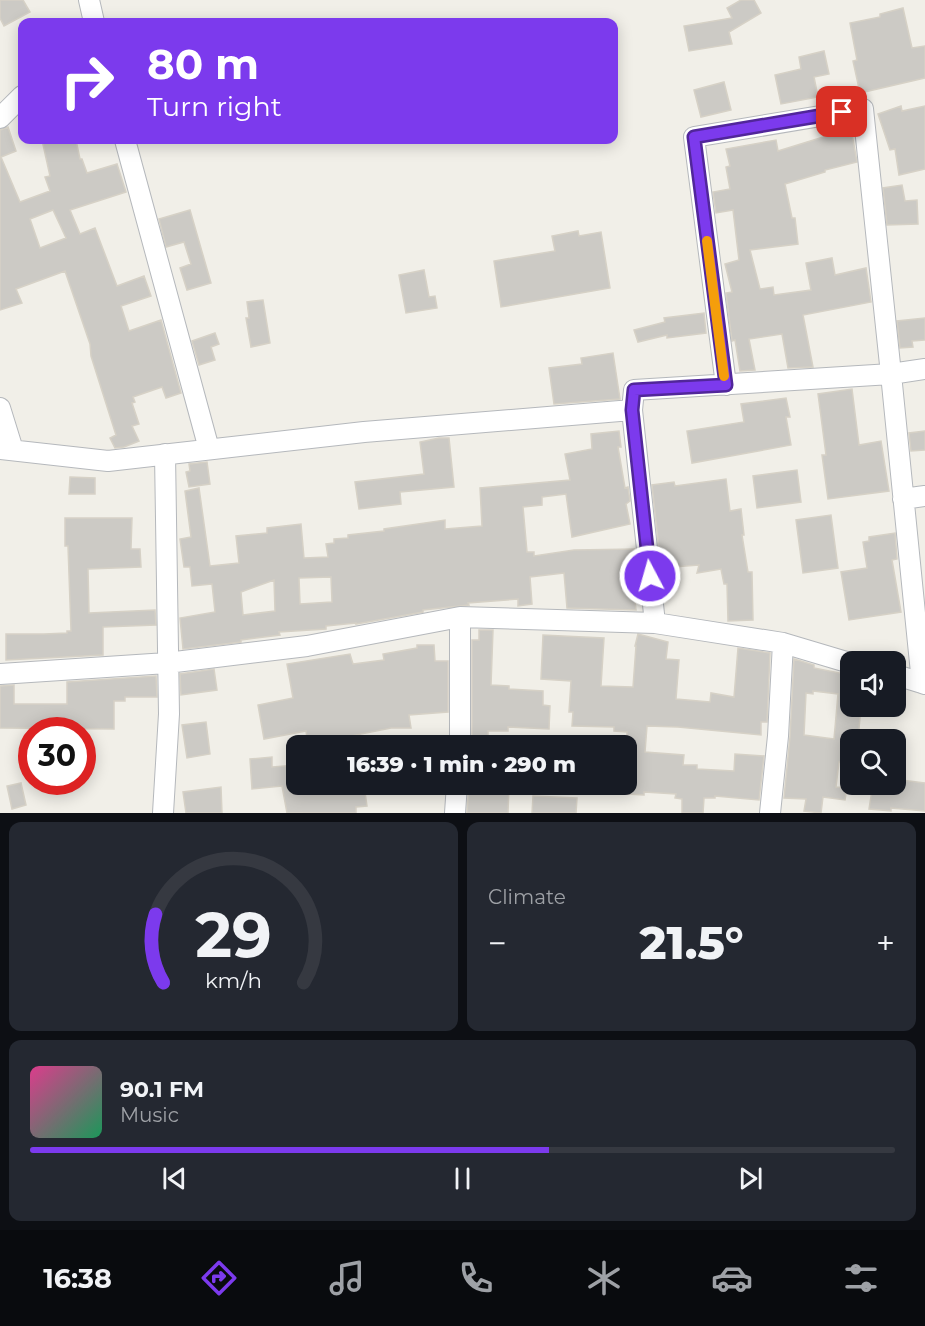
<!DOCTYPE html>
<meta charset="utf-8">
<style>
:root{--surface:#171b24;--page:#242831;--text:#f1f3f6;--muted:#9ea1a6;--line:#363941;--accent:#7c3aed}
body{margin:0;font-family:Montserrat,sans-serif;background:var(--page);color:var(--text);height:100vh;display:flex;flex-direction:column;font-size:22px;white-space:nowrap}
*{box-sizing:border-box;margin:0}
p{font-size:20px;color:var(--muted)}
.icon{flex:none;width:33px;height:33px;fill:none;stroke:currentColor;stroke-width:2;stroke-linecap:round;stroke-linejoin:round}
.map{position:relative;height:813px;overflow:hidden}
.details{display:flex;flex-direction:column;gap:9px;padding:9px;background:#0d0f14;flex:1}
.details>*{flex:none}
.guide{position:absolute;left:18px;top:18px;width:600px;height:126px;border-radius:12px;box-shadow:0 3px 15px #0003;background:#7c3aed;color:#fff;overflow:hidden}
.buttons{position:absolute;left:840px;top:651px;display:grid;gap:12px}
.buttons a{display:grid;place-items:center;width:66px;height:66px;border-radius:12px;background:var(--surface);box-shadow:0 3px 15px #0003;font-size:30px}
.speed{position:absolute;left:18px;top:717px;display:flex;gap:12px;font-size:30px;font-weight:700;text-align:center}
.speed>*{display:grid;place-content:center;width:78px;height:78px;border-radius:50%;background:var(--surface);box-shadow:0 3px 15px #0003;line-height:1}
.speed .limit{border:9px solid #d22;background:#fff;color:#111}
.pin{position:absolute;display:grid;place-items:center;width:51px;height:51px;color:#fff;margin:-26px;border-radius:12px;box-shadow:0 3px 9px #0006}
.me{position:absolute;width:66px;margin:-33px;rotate:354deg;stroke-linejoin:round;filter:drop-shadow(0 0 4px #0008)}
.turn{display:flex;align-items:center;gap:21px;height:126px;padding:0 30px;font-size:27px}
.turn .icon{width:78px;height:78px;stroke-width:2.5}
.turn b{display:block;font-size:42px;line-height:51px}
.big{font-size:45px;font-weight:800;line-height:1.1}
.details .widget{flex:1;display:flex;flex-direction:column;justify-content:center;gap:9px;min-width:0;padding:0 21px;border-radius:12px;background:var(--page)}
.details .dial{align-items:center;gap:0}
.dial svg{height:156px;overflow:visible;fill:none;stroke:var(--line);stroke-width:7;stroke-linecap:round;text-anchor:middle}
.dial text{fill:var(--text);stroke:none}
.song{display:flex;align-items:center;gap:18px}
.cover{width:72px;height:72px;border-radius:9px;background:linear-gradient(135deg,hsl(330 70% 55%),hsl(150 70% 35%))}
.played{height:6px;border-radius:3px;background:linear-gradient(90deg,var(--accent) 60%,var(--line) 60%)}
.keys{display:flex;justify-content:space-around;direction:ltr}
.heat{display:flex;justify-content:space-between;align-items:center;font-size:33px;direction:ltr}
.details .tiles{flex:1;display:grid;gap:9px;grid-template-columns:1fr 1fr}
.widget:last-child{grid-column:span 2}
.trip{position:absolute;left:286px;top:735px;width:351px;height:60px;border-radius:12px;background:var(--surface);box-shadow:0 3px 15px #0003;font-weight:800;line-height:60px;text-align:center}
.dock{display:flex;height:96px;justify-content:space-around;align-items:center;background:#090b0e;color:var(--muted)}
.dock .icon{width:42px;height:42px}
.dock .active{color:var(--accent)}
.dock b{font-size:27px;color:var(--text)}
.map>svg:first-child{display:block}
.building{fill:#cccac5;stroke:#d6d1c6;stroke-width:1.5;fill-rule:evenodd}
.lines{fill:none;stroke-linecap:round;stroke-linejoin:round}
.minor-casing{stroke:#b5b8bc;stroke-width:22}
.minor{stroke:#fff;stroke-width:20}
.route-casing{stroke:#51269a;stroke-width:15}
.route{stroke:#7c3aed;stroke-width:10}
.slow{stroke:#f59e0b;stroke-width:10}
</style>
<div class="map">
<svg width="925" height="813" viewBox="0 0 925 813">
<rect width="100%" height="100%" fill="#f1efe8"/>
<!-- building -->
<path class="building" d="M0 0H23L30 12 4 26 0 18Z
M741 0H754L761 13 729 32 732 44 689 51 684 26 732 18 727 8Z
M903 8 912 48 925 46V78L860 93 853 61 857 60 850 23 880 17V14Z
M824 51 829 74 814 77 818 97 781 104 775 75 801 69 799 57Z
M724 82 731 110 701 117 694 90Z
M901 106 902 111 925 106V169L899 175 895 149 890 150 878 114Z
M850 123 857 162 825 170V172L785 184 792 218H795L798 244 750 250 760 289 773 287 774 295 811 290 806 263 832 258 835 275 866 268 871 302 803 315 813 367 788 368 782 334 749 339 755 370 740 371 735 340 732 341 726 293 732 292 725 264 739 260 733 210 716 213 713 192 730 189 726 167 730 166 726 149 776 140 778 151 833 134 831 128Z
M8 127 16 151 1 157 20 202 50 191 45 177 50 176 42 140H76L80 159H82L87 173 117 164 126 192 70 210 80 234 95 228 117 286 144 276 151 296 121 306 129 331 161 320 181 393 166 398 162 387 133 397 135 402 132 403 139 424 132 426 139 441 124 447 115 448 110 438 116 435 91 356 90 344 65 271 16 289 22 303 0 310V130ZM53 210 66 238 40 248 30 219Z
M902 185 905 201 917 200 918 224 887 225 883 188Z
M190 210 211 283 187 290 180 268 191 264 184 242 166 247 159 219Z
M578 231 579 236 601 232 610 288 501 307 494 261 555 251 552 236Z
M424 270 429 297 435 296 437 308 406 313 399 275Z
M263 300 270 343 251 347 246 318H249L247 302Z
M704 313 706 333 667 338V335L638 342 634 330 665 322 664 318Z
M925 318V340L912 341 913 347 900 348 897 321Z
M215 333 219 344 211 347 215 360 199 365 192 341Z
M613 353 620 399 554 404 549 368 582 364 581 358Z
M852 389 859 445 881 441 889 491 828 499 822 455H826L818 394Z
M786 398 790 417H786L791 445 692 463 687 431 744 422 741 404Z
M619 431 621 447H618L625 488 628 487 630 501 626 504 630 524 572 537 566 494 542 497V505L523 507 527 552H534V556L574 550 635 549 637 570H632L636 610 567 608 564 573 530 577 532 604 518 606V599L468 603 469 605 423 610V612L356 624V623L326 626V629L279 632 280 635 241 640V642L183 649 180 618 215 612 212 584 192 586 190 567H184L180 539 191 537 185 491 199 488 210 566 239 563 236 536 267 533V528L301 524 304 558 328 557 326 544 334 543V539L348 538V535L384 531V529L445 520V529L482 526 480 488 570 480 565 454 592 449 591 434ZM331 577 332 602 300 604 299 578ZM274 580 275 611 243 615 241 592Z
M925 431V450L911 451 909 433Z
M439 438H449L454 487 400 492 401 504 359 509 355 482 424 474 420 442Z
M207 462 210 484 189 487 186 472 190 471 189 464Z
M797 470 801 502 757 508 753 476Z
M70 477 95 478V494H69Z
M726 479 730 511 741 509 744 535H742L748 572H752L753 620 728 621 727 584H724L721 569 697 573 699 565 661 568 652 485 674 482 675 486Z
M831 515 838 568 803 573 796 520Z
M65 518H132L131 549H140L141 567 88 569 89 613 155 610 156 625 103 627V655L6 660V634H44L67 633V631H71L68 546H65Z
M895 533 897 559 892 560 901 612 849 620 841 572 867 568 863 542 869 541V537Z
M479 630H493L491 685 509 686V689L543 691V705L550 706 549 729 508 727V731H488V746H472V640H479Z
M638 634 668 642 666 659 679 660 676 699 710 702 711 693 734 697 738 648 770 653 767 722H761V735L678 727 647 726 645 752 684 755 683 765H697V769L734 771 735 754 764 756 759 800 715 796V798H704L703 813H682V799L675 798 676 794 644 792V795L627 794V732L614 731V727L572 726 573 712H569L571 681 541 679 543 635 604 638 601 686 633 687 636 646H635Z
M417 645H434L435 661H448V712L409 715 411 728H391L341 738 342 744 332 746H308L306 731 264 739 258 705 293 698 287 664 350 654 353 664 384 660 383 654 417 648Z
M794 659 814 665V668L850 675V706H861L858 740H850V762H839L836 787 847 788 845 800 823 797 821 813 804 811 806 799 784 798 790 737ZM813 691 838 694 834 739 804 735 806 693 813 694Z
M214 669 217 690 181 695 180 674Z
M156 676 157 697H125V701H114V729L0 728V686L14 685V704H67V682Z
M206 722 210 754 187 758 182 725Z
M272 757V767L297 765V784H313V790L364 785 367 806 356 807V813H287L282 786 252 789 250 759Z
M901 780 925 783V811L891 808V811L869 809 873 784H900Z
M21 783 26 805 12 809 7 786Z
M469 784H509L508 813H467Z
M221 787 222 813H186L183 792Z
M533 796 577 798 576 813H532Z"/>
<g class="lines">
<!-- minor casing -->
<g class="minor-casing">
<path id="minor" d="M89 0 94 22
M0 118 22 96
M125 140 209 449
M726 385 694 137 863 109 891 374 925 369
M0 408 13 450
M632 410 655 623 783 643 850 663
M0 449 108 461 364 432 632 410 634 390 891 374 922 683 925 684
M903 499 925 496
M0 674 167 663 307 646 460 617 655 623
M896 675 922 683
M460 746V617
M163 813 169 714 165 454
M455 813 457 784
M770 813 778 736 783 643"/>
</g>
<!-- minor -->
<use href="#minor" class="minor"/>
</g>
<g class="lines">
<!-- route casing -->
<g class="route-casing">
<path id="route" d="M650 576 632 410 634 390 726 385 694 137 842 112"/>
</g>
<!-- route -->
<use href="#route" class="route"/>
<!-- slow -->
<path class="slow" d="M707 241 724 376"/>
</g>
</svg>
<div class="buttons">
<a><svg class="icon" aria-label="sound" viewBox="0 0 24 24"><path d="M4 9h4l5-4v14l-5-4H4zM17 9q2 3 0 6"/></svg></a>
<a><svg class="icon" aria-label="search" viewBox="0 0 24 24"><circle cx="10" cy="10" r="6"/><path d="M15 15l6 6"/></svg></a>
</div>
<div class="speed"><div class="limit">30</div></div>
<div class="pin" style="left:842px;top:112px;background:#d93025"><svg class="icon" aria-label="arrive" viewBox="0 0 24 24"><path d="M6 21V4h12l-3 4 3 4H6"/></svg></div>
<svg class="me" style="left:650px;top:576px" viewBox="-20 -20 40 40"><circle r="17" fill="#7c3aed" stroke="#fff" stroke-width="3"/><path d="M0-11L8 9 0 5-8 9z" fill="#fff"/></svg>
<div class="trip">16:39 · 1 min · 290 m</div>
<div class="guide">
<div class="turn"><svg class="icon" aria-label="right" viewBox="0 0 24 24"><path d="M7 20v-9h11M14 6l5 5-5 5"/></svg><div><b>80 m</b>Turn right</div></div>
</div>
</div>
<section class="details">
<div class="tiles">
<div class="widget dial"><svg viewBox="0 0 100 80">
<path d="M14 69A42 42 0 1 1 86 69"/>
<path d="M14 69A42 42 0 0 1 10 34" stroke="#7c3aed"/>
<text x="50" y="56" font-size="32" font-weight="700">29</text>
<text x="50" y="72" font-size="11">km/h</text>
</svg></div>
<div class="widget"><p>Climate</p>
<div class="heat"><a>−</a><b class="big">21.5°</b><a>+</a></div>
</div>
<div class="widget">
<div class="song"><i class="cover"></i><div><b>90.1 FM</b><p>Music</p></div></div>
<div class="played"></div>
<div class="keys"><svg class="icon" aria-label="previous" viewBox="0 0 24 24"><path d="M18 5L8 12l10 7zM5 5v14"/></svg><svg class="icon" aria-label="pause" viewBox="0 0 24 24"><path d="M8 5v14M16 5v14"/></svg><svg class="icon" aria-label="next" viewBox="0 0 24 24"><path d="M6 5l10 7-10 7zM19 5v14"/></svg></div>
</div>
</div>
</section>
<nav class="dock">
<b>16:38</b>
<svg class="icon active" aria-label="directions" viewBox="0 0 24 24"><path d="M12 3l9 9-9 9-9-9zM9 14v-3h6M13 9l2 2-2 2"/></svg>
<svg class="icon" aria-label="music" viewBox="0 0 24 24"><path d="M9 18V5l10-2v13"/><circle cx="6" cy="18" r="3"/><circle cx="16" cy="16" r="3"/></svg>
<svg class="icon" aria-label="phone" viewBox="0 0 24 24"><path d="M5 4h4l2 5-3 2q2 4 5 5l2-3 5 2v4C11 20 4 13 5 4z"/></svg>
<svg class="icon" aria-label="climate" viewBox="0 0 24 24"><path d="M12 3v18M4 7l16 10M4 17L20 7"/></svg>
<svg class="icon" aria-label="car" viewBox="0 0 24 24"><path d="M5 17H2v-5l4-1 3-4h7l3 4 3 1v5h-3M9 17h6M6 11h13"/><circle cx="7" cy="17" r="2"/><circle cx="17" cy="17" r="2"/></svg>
<svg class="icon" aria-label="filters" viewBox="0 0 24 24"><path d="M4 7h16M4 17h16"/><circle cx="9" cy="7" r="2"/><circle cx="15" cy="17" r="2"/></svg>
</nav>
